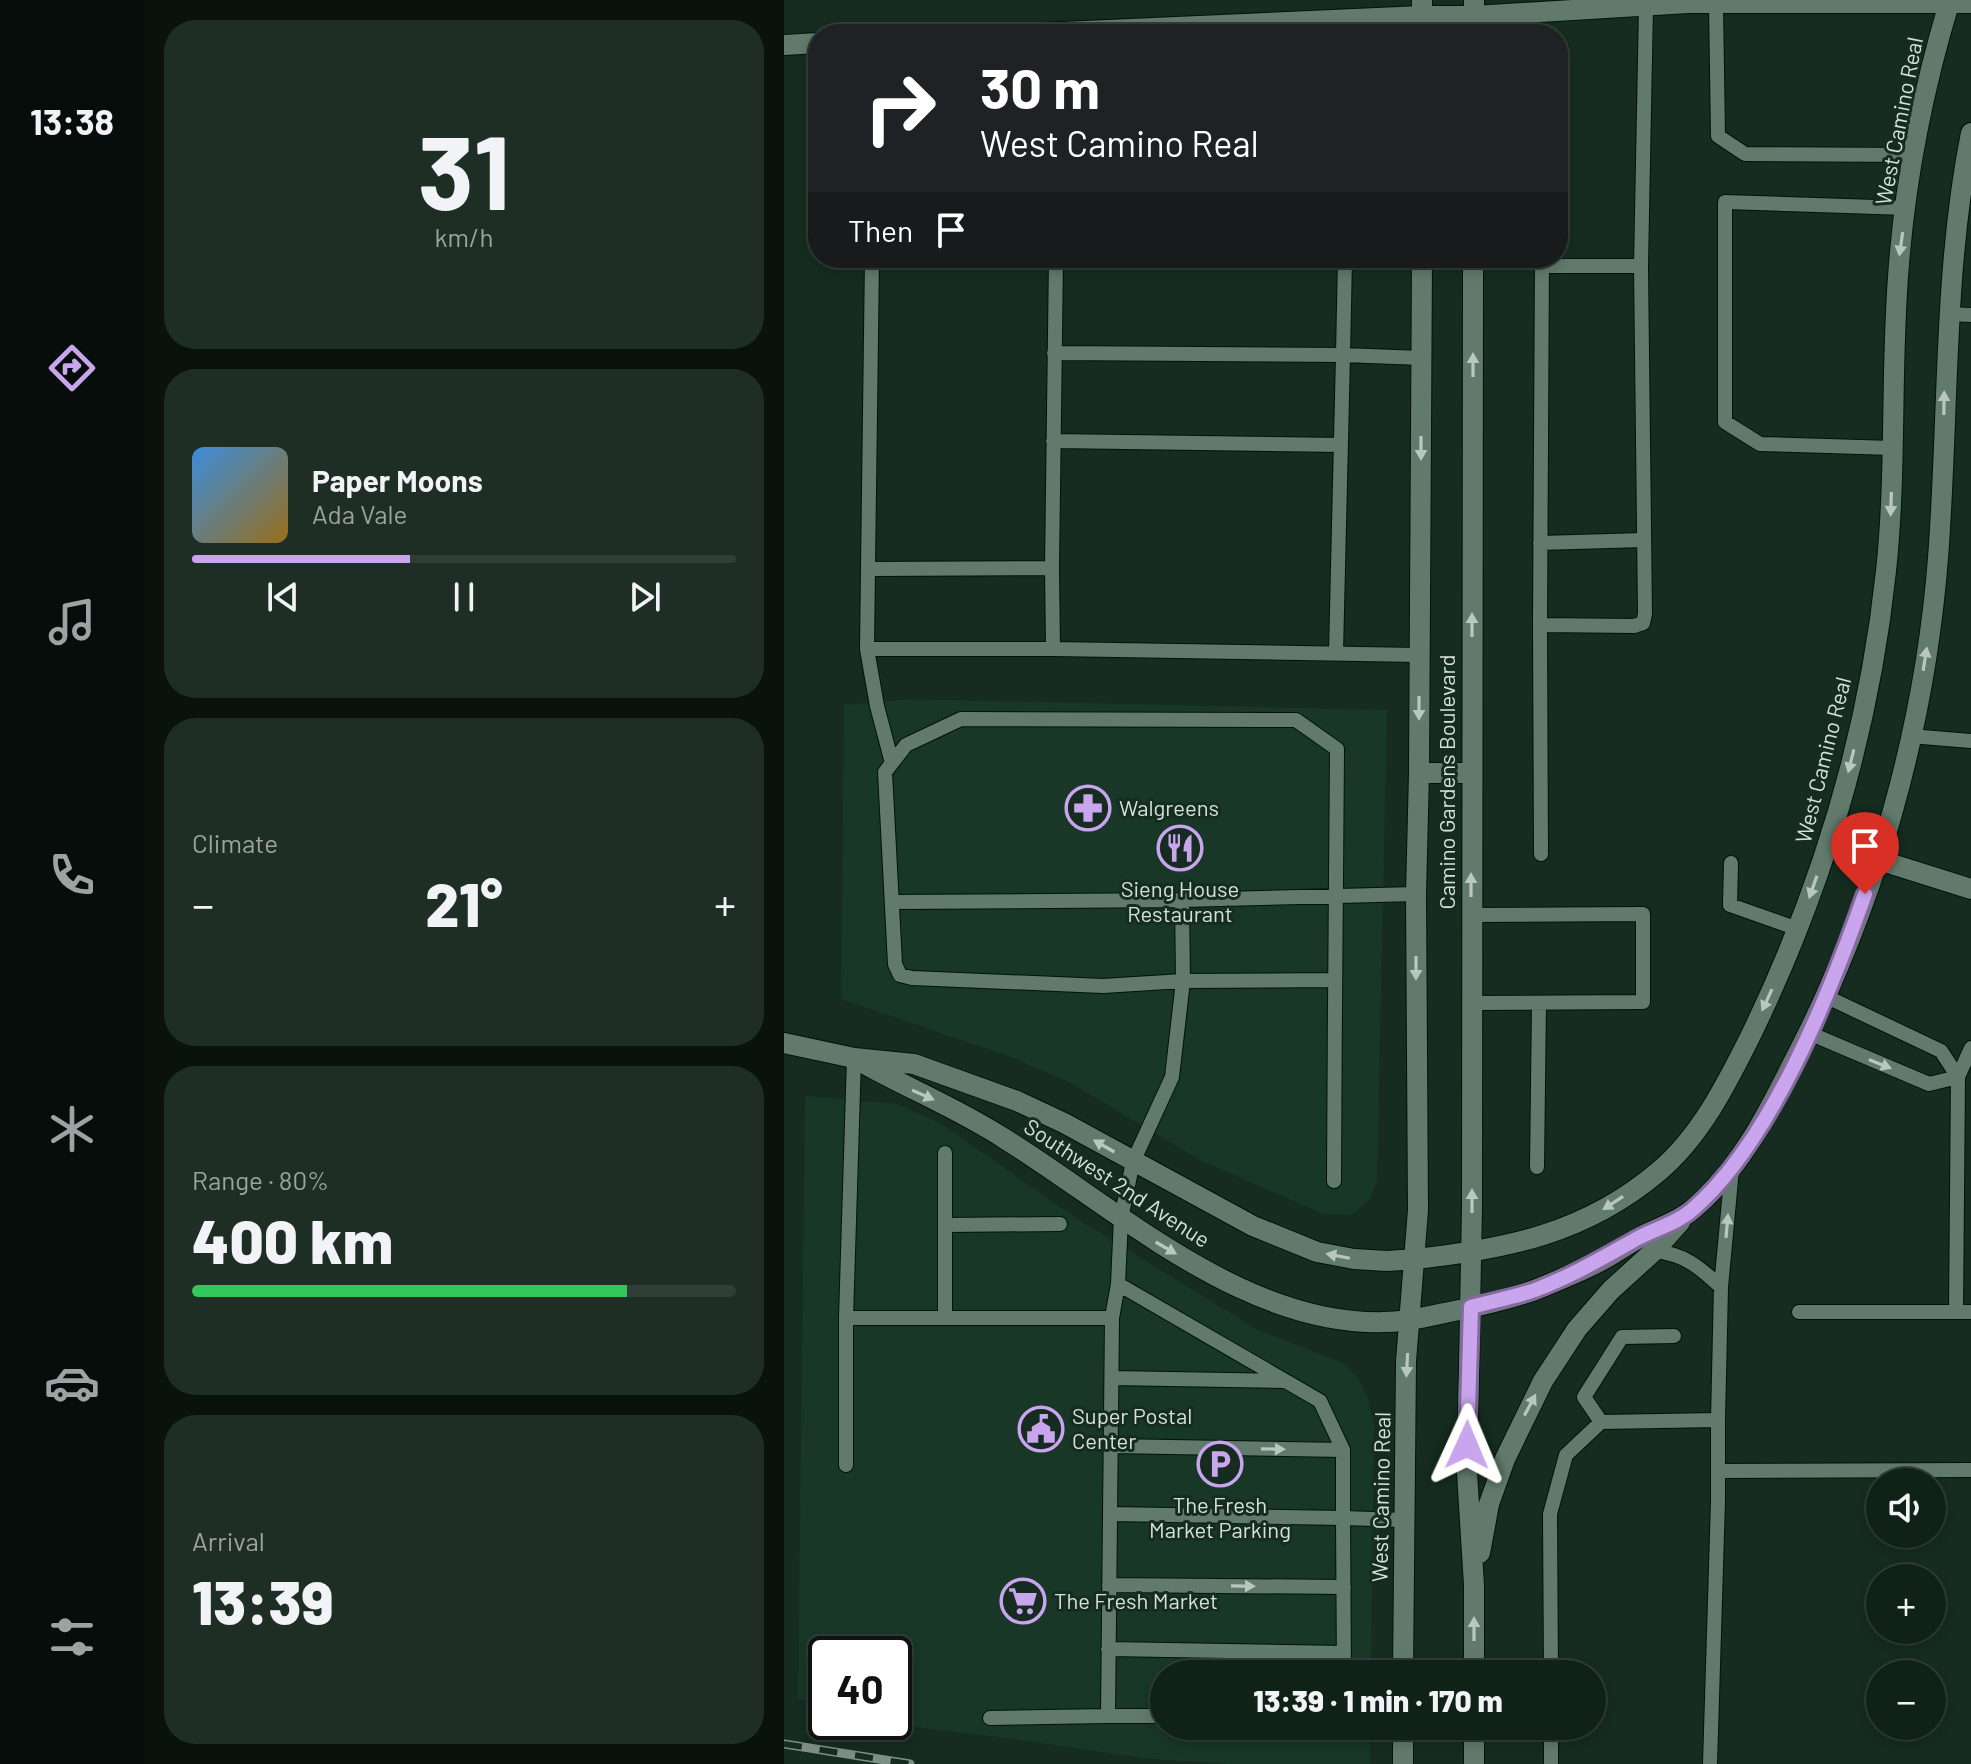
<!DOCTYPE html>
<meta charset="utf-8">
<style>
:root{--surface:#102118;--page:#1e2e25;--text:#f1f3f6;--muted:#9ca3a2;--line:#303e37;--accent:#c9a5ee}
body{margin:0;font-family:Barlow,sans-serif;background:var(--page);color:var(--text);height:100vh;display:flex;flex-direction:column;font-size:30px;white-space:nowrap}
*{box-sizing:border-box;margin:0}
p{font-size:26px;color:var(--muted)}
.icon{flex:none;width:44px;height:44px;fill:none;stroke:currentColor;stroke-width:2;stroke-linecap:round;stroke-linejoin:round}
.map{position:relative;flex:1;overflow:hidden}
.side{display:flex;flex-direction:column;gap:20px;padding:20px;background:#09120d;width:640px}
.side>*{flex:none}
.top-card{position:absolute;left:24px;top:24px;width:760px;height:244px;border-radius:32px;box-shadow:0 4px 12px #0003,0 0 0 2px var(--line);background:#202124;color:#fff;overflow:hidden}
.controls{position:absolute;left:1082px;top:1468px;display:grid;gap:16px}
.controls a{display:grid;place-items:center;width:80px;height:80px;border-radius:50%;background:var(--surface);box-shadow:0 4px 12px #0003,0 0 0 2px var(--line);font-size:40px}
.speed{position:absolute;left:24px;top:1636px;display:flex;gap:16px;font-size:40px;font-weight:700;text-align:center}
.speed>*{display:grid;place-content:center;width:104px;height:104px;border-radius:50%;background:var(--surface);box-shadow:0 4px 12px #0003,0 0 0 2px var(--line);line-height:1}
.speed .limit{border:4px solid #111;border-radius:12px;background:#fff;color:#111}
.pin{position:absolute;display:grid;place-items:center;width:68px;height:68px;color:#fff;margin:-82px -34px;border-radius:50% 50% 50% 0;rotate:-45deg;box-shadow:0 0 8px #0007}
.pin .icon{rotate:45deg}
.me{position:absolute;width:88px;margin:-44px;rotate:1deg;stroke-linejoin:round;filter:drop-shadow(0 0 6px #0008)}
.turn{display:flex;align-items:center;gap:28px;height:168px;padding:0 40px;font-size:36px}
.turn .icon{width:104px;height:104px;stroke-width:2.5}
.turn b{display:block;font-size:56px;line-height:68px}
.then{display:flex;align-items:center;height:76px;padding:0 40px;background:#0003;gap:16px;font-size:30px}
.big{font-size:60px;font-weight:800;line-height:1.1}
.side .card{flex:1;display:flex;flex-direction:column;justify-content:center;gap:12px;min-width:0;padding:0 28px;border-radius:32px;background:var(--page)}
.side .dial{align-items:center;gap:0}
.dial b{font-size:104px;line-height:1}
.song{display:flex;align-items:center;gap:24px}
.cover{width:96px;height:96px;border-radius:12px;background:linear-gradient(135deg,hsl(210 70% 55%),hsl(40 70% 35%))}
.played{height:8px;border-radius:4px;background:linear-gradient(90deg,var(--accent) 40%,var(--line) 40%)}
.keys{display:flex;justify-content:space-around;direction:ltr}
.heat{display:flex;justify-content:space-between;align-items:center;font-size:44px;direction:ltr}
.charge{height:12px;border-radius:6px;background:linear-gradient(90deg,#34c759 80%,var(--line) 0)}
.trip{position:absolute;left:366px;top:1660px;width:456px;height:80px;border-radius:40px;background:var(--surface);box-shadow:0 4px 12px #0003,0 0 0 2px var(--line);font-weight:800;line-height:80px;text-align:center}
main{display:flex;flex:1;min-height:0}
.tab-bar{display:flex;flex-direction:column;width:144px;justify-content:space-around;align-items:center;background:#060d0a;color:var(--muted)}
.tab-bar .icon{width:56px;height:56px}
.tab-bar .active{color:var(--accent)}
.tab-bar b{font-size:36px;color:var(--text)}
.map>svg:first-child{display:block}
.built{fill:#183727}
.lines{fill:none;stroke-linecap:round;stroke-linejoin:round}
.service-casing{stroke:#01140a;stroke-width:16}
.minor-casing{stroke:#01140a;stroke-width:22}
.tertiary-casing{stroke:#01140a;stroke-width:22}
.service{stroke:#627a6c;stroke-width:14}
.minor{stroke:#627a6c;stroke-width:20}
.tertiary{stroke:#627a6c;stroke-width:20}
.rail-casing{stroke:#7e9086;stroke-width:9}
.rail{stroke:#162c20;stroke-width:6;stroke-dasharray:18;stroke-linecap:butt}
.oneway{fill:#b8c8be}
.route-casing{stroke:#836b9b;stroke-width:20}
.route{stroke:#c9a5ee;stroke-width:14}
.labels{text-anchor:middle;stroke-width:6;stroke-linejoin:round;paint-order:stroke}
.street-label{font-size:22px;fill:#d4e2d9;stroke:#162c20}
.poi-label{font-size:22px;fill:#d4e2d9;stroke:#162c20;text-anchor:start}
</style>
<main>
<nav class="tab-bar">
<b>13:38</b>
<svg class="icon active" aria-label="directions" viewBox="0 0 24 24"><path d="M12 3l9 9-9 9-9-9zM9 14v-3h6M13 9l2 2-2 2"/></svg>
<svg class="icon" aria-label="music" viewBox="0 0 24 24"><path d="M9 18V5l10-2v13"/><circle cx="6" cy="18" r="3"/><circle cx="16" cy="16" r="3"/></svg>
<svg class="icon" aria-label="phone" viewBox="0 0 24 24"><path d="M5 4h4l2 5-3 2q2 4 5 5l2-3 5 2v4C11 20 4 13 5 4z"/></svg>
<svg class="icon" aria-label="climate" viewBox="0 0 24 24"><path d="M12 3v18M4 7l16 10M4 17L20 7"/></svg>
<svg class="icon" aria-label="car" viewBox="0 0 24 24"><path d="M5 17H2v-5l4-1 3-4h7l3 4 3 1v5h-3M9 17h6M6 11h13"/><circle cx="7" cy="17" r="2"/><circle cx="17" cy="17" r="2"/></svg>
<svg class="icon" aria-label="filters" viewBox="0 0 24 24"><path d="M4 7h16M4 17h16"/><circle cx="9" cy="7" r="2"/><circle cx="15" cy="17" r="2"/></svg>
</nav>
<section class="side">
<div class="card dial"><b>31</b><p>km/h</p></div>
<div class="card">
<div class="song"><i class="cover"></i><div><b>Paper Moons</b><p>Ada Vale</p></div></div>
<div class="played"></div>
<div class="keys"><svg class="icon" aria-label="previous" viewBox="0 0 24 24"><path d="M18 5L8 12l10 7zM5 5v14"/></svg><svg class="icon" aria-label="pause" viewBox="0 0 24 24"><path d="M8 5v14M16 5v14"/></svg><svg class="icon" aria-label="next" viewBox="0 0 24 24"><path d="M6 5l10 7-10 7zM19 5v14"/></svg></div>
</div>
<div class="card"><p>Climate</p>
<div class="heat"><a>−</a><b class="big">21°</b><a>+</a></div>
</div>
<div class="card"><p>Range · 80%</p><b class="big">400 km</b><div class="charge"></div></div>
<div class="card"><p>Arrival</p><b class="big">13:39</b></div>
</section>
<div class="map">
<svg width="1187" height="1764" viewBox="0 0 1187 1764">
<rect width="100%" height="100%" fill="#162c20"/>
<!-- built -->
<path class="built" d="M124 699 603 710 593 1180 585 1201 567 1215 540 1214 418 1161 285 1082 222 1055 57 999 60 705Z
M21 1096 113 1104 156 1123 289 1216 472 1329 561 1364 574 1378 584 1398 590 1426 587 1674H380V1726H586V1764H443L358 1758 230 1739 139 1728 110 1722V1654H42V1706L14 1699Z"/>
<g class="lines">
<!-- service casing -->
<g class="service-casing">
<path id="service" d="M932 3 934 136 961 154 1129 155
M758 258 756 625 850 626 859 623 861 614 857 266 862 6
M758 266H857
M1164 314 1187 315
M270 353 559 355 561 258
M269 441 557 445
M1109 448 976 444 941 422V202L1122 208
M756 543 860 540
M268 568 272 258
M84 569 88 258
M756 625 757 854
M83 649 84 569 268 568 269 649H83L93 706 108 763
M269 649 635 655
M552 653 559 355 638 358
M1126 736 1187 741
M947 863 946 905 1014 929
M109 902 398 900
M1041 996 1157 1051 1174 1077
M687 1003 859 1002V914L687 915
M1025 1033 1145 1084 1174 1077
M70 1058 62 1318H328L334 1284 337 1218 349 1162 388 1077 399 981 398 900 632 894
M161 1153V1318
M753 1167 755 1003
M550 1181C551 1037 551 893 553 749L512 720 177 719 122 745 101 772 111 964 116 975 128 978 319 986 399 981 551 980
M161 1225 276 1224
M870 1251C901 1254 915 1267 937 1287
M1015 1312H1187
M1172 1312 1174 1077 1187 1048
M62 1318V1465
M328 1378 500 1381
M934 1420 937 1287 948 1169
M817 1422 800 1397 838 1337 890 1336
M327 1446 559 1450
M934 1471 1187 1470
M326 1514 559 1518V1450L536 1401 334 1284
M325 1585 560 1587
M324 1649 560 1653
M560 1674 559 1518 620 1520
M767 1674 766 1514 782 1455 817 1422 934 1420V1501L926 1764
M324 1716H380
M206 1718 324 1716 328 1318
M767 1726V1764"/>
</g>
<!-- minor casing -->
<g class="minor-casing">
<path id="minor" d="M234 34 638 16
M0 45 34 43
M1044 844 1187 889
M0 1043 70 1058 130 1064 233 1101 280 1123 469 1226 533 1252 570 1259 603 1261 632 1259
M77 1062C125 1089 175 1109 221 1139 340 1213 476 1341 627 1320"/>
</g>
<!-- tertiary casing -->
<g class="tertiary-casing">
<path id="tertiary" d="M638 16H690L904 3H1187
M638 34V0
M690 34V0
M689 258 688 1207 683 1473 690 1585V1674
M635 773H687
M632 1259C723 1249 802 1233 874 1172 916 1137 942 1085 966 1037 1037 891 1085 733 1102 571 1113 469 1106 367 1115 264 1122 175 1140 86 1166 0
M627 1320C668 1311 714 1304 753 1289 773 1281 794 1273 813 1263 828 1256 842 1245 857 1237 873 1228 893 1222 908 1210 958 1169 987 1106 1016 1049 1093 899 1141 726 1154 558 1165 415 1159 273 1187 133
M696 1553 705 1504 721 1459 759 1381 793 1329 827 1290 870 1251 896 1222
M619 1674 622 1361 634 1210 632 894 635 773 638 258
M619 1726V1764
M690 1764V1726"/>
</g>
<!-- service -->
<use href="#service" class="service"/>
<!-- minor -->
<use href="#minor" class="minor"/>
<!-- tertiary -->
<use href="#tertiary" class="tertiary"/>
<!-- rail casing -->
<g class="rail-casing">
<path id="rail" d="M0 1744 126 1764"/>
</g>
<!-- rail -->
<use href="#rail" class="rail"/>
</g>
<!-- one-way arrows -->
<defs><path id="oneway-solid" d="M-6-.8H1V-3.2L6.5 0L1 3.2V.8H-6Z" transform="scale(2)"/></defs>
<g class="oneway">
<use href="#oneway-solid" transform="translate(1117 244) rotate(98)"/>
<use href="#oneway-solid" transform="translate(689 365) rotate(-90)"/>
<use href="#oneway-solid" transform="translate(1160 403) rotate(-89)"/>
<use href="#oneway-solid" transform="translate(637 448) rotate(90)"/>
<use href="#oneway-solid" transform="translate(1107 504) rotate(92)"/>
<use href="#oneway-solid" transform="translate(688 625) rotate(-90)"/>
<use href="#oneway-solid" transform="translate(1141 659) rotate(-81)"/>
<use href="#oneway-solid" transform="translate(635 708) rotate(90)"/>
<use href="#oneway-solid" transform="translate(1067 761) rotate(104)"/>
<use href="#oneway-solid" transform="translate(687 885) rotate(-90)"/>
<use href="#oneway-solid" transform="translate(1029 887) rotate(109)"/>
<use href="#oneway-solid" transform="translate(632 968) rotate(90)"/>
<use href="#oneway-solid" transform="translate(983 1000) rotate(115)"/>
<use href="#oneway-solid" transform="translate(1096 1064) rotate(22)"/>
<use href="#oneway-solid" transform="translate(139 1095) rotate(24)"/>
<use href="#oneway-solid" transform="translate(320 1146) rotate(-150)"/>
<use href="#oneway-solid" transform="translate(688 1201) rotate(-90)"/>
<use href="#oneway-solid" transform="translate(829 1203) rotate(147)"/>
<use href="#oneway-solid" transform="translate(943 1226) rotate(-85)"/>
<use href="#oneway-solid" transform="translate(382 1248) rotate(30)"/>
<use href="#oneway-solid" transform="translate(554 1256) rotate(-169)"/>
<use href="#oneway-solid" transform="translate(623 1365) rotate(93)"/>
<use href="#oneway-solid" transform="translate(746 1405) rotate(-62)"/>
<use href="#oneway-solid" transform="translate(489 1449) rotate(1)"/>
<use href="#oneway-solid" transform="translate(459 1586) rotate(1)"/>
<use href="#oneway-solid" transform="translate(690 1629) rotate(-90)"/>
</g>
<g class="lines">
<!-- route casing -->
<g class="route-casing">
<path id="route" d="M683 1445 687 1307C708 1301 731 1297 751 1290 788 1276 820 1257 854 1238 871 1229 893 1223 908 1210 988 1141 1046 993 1081 894"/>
</g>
<!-- route -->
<use href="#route" class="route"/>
</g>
<!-- icons -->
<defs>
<g id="pharmacy-ring" transform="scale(2.3)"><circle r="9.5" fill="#162c20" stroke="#c9a5ee" stroke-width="1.5"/><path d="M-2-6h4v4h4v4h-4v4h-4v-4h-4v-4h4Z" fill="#c9a5ee"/></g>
<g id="restaurant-ring" transform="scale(2.3)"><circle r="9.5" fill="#162c20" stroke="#c9a5ee" stroke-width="1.5"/><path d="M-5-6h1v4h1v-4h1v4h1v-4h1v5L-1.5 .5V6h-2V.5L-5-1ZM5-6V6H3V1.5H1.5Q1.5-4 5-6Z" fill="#c9a5ee"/></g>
<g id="civic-ring" transform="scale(2.3)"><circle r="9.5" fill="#162c20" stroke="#c9a5ee" stroke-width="1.5"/><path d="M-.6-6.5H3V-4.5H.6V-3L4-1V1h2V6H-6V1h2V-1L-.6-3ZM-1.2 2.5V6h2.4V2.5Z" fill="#c9a5ee"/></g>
<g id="parking-ring" transform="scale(2.3)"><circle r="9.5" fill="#162c20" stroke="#c9a5ee" stroke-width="1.5"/><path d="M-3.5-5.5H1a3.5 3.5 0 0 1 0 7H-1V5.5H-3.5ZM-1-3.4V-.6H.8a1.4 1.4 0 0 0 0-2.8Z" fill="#c9a5ee"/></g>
<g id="supermarket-ring" transform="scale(2.3)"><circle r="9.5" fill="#162c20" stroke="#c9a5ee" stroke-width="1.5"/><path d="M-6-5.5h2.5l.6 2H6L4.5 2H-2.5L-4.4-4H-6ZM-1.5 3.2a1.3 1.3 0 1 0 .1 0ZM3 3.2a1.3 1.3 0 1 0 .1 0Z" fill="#c9a5ee"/></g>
</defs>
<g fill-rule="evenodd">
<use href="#pharmacy-ring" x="304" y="808"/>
<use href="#restaurant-ring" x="396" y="848"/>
<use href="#civic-ring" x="257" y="1429"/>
<use href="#parking-ring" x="436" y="1464"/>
<use href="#supermarket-ring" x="239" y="1601"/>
</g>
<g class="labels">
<!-- street labels -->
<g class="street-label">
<text transform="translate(1115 121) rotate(-79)" y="8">West Camino Real</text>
<text transform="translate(1039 760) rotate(-76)" y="8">West Camino Real</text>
<text transform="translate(663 782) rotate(-90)" y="8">Camino Gardens Boulevard</text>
<text transform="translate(333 1183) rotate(33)" y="8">Southwest 2nd Avenue</text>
<text transform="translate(597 1497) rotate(-89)" y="8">West Camino Real</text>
</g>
<!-- poi labels -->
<g class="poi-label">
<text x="335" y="816">Walgreens</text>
<text x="396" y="897" text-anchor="middle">Sieng House<tspan x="396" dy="25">Restaurant</tspan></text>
<text x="288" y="1424">Super Postal<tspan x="288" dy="25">Center</tspan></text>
<text x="436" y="1513" text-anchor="middle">The Fresh<tspan x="436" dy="25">Market Parking</tspan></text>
<text x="270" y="1609">The Fresh Market</text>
</g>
</g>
</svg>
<div class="controls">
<a><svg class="icon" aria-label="sound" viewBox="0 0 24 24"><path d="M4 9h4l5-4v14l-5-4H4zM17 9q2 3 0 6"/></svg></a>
<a>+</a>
<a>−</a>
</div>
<div class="speed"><div class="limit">40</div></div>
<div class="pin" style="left:1081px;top:894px;background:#d93025"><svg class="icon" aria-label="arrive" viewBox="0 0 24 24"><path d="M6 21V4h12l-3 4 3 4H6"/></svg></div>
<svg class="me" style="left:683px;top:1445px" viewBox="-20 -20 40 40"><path d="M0-17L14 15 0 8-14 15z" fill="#c9a5ee" stroke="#fff" stroke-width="4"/></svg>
<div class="trip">13:39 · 1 min · 170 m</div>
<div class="top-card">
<div class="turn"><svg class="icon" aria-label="right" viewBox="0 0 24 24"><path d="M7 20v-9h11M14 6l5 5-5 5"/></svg><div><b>30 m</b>West Camino Real</div></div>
<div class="then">Then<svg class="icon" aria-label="arrive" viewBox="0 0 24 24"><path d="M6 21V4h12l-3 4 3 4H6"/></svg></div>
</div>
</div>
</main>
